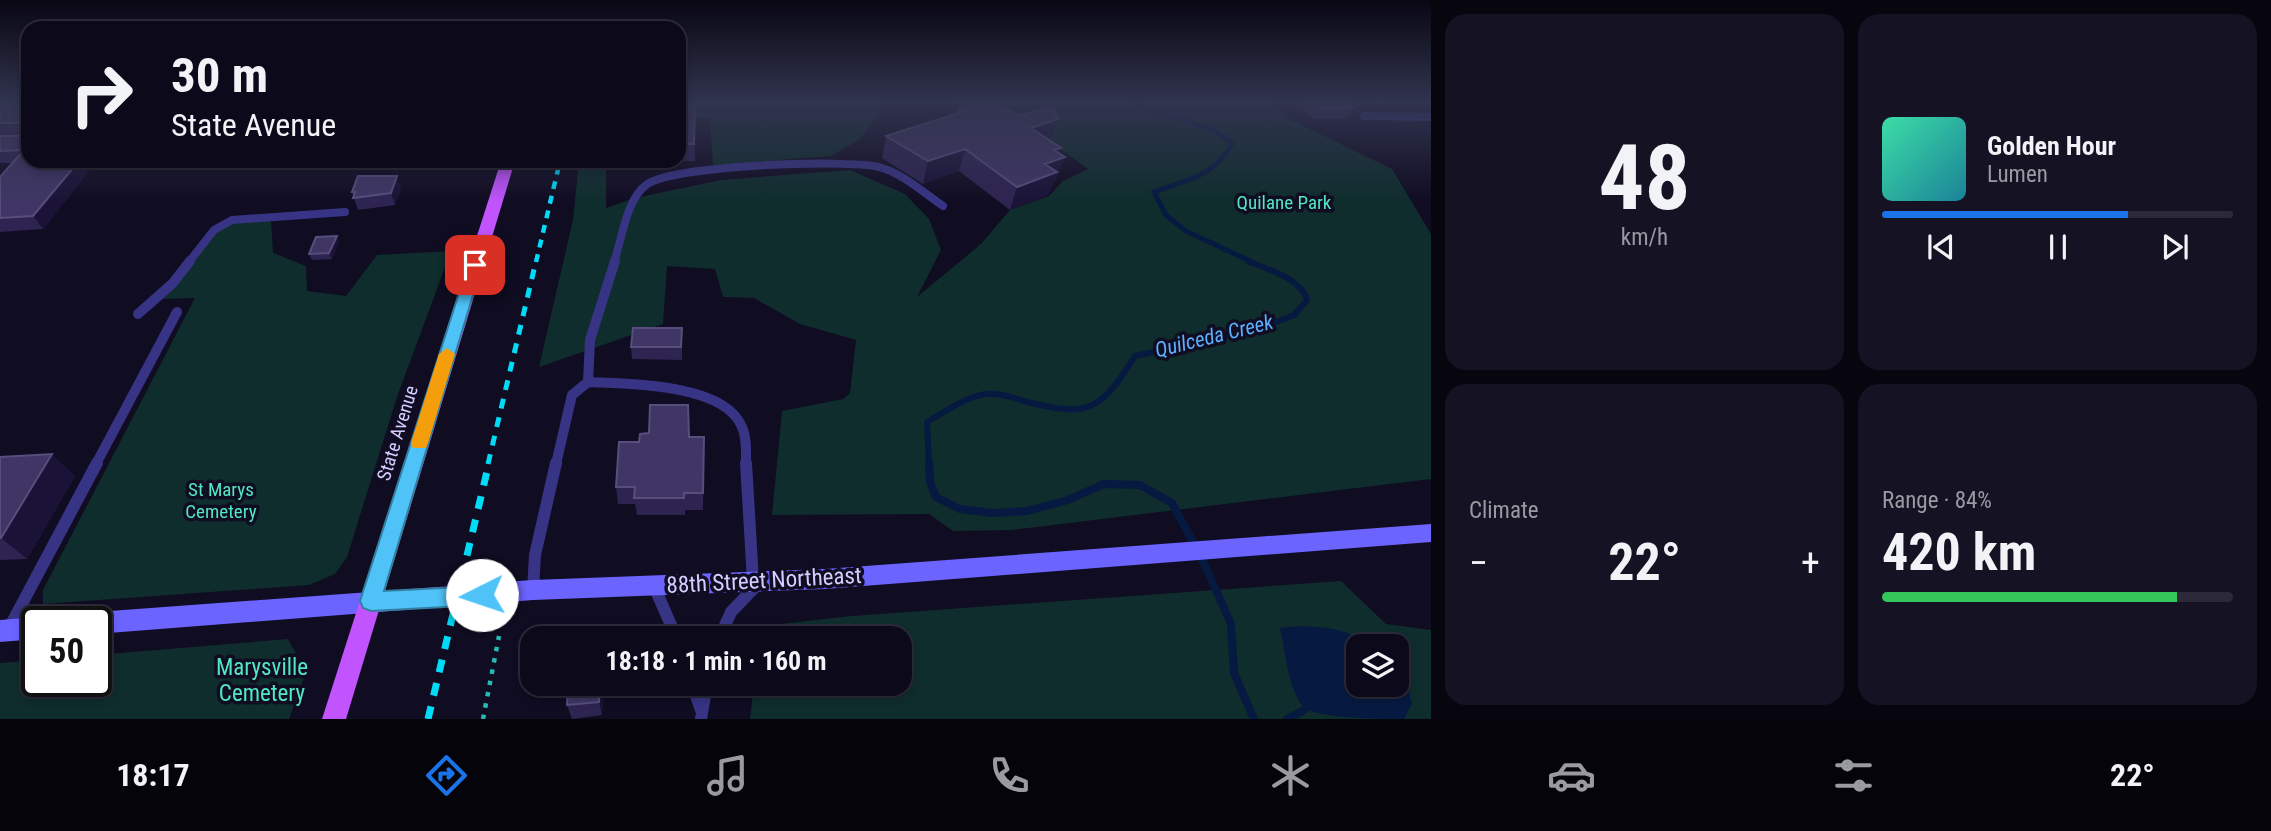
<!DOCTYPE html>
<meta charset="utf-8">
<style>
:root{--surface:#0c091a;--page:#151223;--text:#f1f3f6;--muted:#9a9aa2;--line:#2c2a39;--accent:#1a73e8}
body{margin:0;font-family:"Roboto Condensed",sans-serif;background:var(--page);color:var(--text);height:100vh;display:flex;flex-direction:column;font-size:26px;white-space:nowrap}
*{box-sizing:border-box;margin:0}
p{font-size:23px;color:var(--muted)}
.icon{flex:none;width:38px;height:38px;fill:none;stroke:currentColor;stroke-width:2;stroke-linecap:round;stroke-linejoin:round}
.map{position:relative;flex:1;overflow:hidden}
.details{display:flex;flex-direction:column;gap:14px;padding:14px;background:#07050e;width:840px}
.details>*{flex:none}
.hud{position:absolute;left:21px;top:21px;width:665px;height:147px;border-radius:21px;box-shadow:0 4px 10px #0003,0 0 0 2px var(--line);background:#0c091a;color:var(--text);overflow:hidden}
.tools{position:absolute;left:1346px;top:634px;display:grid;gap:14px}
.tools a{display:grid;place-items:center;width:63px;height:63px;border-radius:14px;background:var(--surface);box-shadow:0 4px 10px #0003,0 0 0 2px var(--line);font-size:35px}
.speed{position:absolute;left:21px;top:606px;display:flex;gap:14px;font-size:35px;font-weight:700;text-align:center}
.speed>*{display:grid;place-content:center;width:91px;height:91px;border-radius:50%;background:var(--surface);box-shadow:0 4px 10px #0003,0 0 0 2px var(--line);line-height:1}
.speed .limit{border:4px solid #111;border-radius:10px;background:#fff;color:#111}
.pin{position:absolute;display:grid;place-items:center;width:60px;height:60px;color:#fff;margin:-30px;border-radius:14px;box-shadow:0 4px 10px #0006}
.me{position:absolute;width:77px;margin:-38px;rotate:266deg;stroke-linejoin:round;filter:drop-shadow(0 0 5px #0008)}
.turn{display:flex;align-items:center;gap:24px;height:147px;padding:0 35px;font-size:32px}
.turn .icon{width:91px;height:91px;stroke-width:2.5}
.turn b{display:block;font-size:49px;line-height:60px}
.big{font-size:52px;font-weight:700;line-height:1.1}
.details .card{flex:1;display:flex;flex-direction:column;justify-content:center;gap:10px;min-width:0;padding:0 24px;border-radius:21px;background:var(--page)}
.details .dial{align-items:center;gap:0}
.dial b{font-size:91px;line-height:1}
.song{display:flex;align-items:center;gap:21px}
.cover{width:84px;height:84px;border-radius:10px;background:linear-gradient(135deg,hsl(160 70% 55%),hsl(190 70% 35%))}
.played{height:7px;border-radius:4px;background:linear-gradient(90deg,var(--accent) 70%,var(--line) 70%)}
.keys{display:flex;justify-content:space-around;direction:ltr}
.heat{display:flex;justify-content:space-between;align-items:center;font-size:38px;direction:ltr}
.charge{height:10px;border-radius:5px;background:linear-gradient(90deg,#34c759 84%,var(--line) 0)}
.details .tiles{flex:1;display:grid;gap:14px;grid-template-columns:repeat(2,1fr)}
.trip{position:absolute;left:520px;top:626px;width:392px;height:70px;border-radius:21px;background:var(--surface);box-shadow:0 4px 10px #0003,0 0 0 2px var(--line);font-weight:700;line-height:70px;text-align:center}
.dock{display:flex;height:112px;justify-content:space-around;align-items:center;background:#05040a;color:var(--muted)}
.dock .icon{width:49px;height:49px}
.dock .current{color:var(--accent)}
.dock b{font-size:32px;color:var(--text)}
main{display:flex;flex:1;min-height:0}
.map>svg:first-child{display:block}
.green{fill:#0f2d2c;fill-rule:evenodd}
.water{fill:#061a41}
.lines{fill:none;stroke-linecap:round;stroke-linejoin:round}
.stream-far2{stroke:#061a41;stroke-width:5}
.stream-far1{stroke:#061a41;stroke-width:6}
.stream{stroke:#061a41;stroke-width:8}
.path{stroke:#26bab4;stroke-width:4.5;stroke-dasharray:4.5 7;stroke-linecap:butt}
.lane-far2{stroke:#383485;stroke-width:8}
.lane-far1{stroke:#383485;stroke-width:10}
.lane{stroke:#383485;stroke-width:12}
.secondary{fill:#6b64ff;fill-rule:evenodd}
.primary{fill:#c254ff;fill-rule:evenodd}
.rail-far2{stroke:#00dbf8;stroke-width:4.5;stroke-dasharray:8 7;stroke-linecap:butt}
.rail-far1{stroke:#00dbf8;stroke-width:5;stroke-dasharray:10 9;stroke-linecap:butt}
.rail{stroke:#00dbf8;stroke-width:7;stroke-dasharray:13 11;stroke-linecap:butt}
.wall{fill:#2e2452}
.shaded-wall{fill:#1a1337}
.building{fill:#3f3665;stroke:#574e7d;stroke-width:2}
.route{fill:#4fc3f7;stroke:#337fa1;stroke-width:2}
.slow{fill:#f59e0b}
.labels{text-anchor:middle;stroke-width:7;stroke-linejoin:round;paint-order:stroke}
.park-label{font-size:19px;fill:#51e7c4;stroke:#100c22}
.street-label{font-size:19px;fill:#d4cdff;stroke:#100c22}
.water-label{font-size:21px;font-style:italic;fill:#5bb0ff;stroke:#100c22}
.near-street-label{font-size:23px;fill:#d4cdff;stroke:#100c22}
.near-park-label{font-size:23px;fill:#51e7c4;stroke:#100c22}
</style>
<main>
<div class="map">
<svg width="1431" height="719" viewBox="0 0 1431 719">
<rect width="100%" height="100%" fill="#100c22"/>
<!-- green -->
<path class="green" d="M679 102H880L878 116 860 139 831 156 713 165 710 118H679Z
M947 102H1270L1291 120 1392 169 1431 234V479L1011 530 953 531 929 514 772 515 782 411 843 399 850 393 856 340 800 324 754 298 723 297 715 269 667 266 663 324 539 367 573 220 579 161H606V208L635 198 721 180 850 170 905 194 929 219 941 250 917 297 981 244 1010 210 1049 196 1063 181 1088 169C1047 136 998 117 947 102Z
M271 219 273 253 306 266 307 291 346 296 377 255 451 251 397 397 347 557 335 574 309 585 43 604V590L195 298 160 299 215 233 233 223Z
M1341 581 1386 624 1431 630V719H750L754 684H900V639H760L762 626 852 616ZM1358 646H1396V684H1358Z
M288 639 306 672 289 719H0V663L37 660V681H96V655Z"/>
<!-- water -->
<path class="water" d="M1298 626C1325 627 1348 628 1369 646H1358V684H1396L1397 669 1405 676 1412 704 1404 719C1381 719 1317 719 1303 707 1287 686 1286 653 1280 628Z"/>
<g class="lines">
<!-- stream-far2 -->
<path class="stream-far2" d="M1131 102 1215 131 1232 143C1216 176 1186 180 1154 192L1166 215 1186 231 1252 262"/>
<!-- stream-far1 -->
<path class="stream-far1" d="M929 464 927 422C945 412 965 397 986 394 998 393 1012 397 1024 401 1088 418 1100 412 1135 356L1261 328 1294 315 1307 300C1302 279 1267 269 1248 261"/>
<!-- stream -->
<path class="stream" d="M929 463 930 482 936 497 960 509 992 513 1027 511 1068 500 1104 484 1140 485 1172 503 1203 561 1231 624 1234 673 1254 719
M1287 719 1304 710"/>
<!-- path -->
<path class="path" d="M483 719 499 636"/>
<!-- lane-far2 -->
<path class="lane-far2" d="M1364 116 1431 117
M189 262 214 230 232 220 345 212
M614 262C622 239 626 200 646 185 672 165 845 159 879 167 902 173 924 193 943 206"/>
<!-- lane-far1 -->
<path class="lane-far1" d="M138 314 173 283 190 261
M588 382 590 340 615 261
M96 464 177 312
M556 464 572 395 588 382C627 384 725 383 742 427 747 438 746 452 746 464"/>
<!-- lane -->
<path class="lane" d="M746 463 753 581
M654 586 677 639
M533 590 535 555 556 463
M8 630 97 463
M719 639 731 612 759 583
M692 684 701 710
M701 719 707 684"/>
<!-- secondary -->
<path class="secondary" d="M1431 524V542L825 589 533 600 96 634V621H85L88 615 96 612 533 580 825 569Z
M37 617 46 621H37V639L0 642V620Z"/>
<!-- primary -->
<path class="primary" d="M501 161H515L346 719H322Z"/>
<!-- rail-far2 -->
<path class="rail-far2" d="M536 262 560 161"/>
<!-- rail-far1 -->
<path class="rail-far1" d="M488 464 536 261"/>
<!-- rail -->
<path class="rail" d="M428 719 489 463"/>
</g>
<!-- wall -->
<path class="wall" d="M0 102H28V161H97L43 229 0 232V177L13 163H0V136H20H0Z
M1301 102H1389L1378 106 1371 102 1353 108 1346 119H1313L1299 105Z
M679 106 695 123V161H679Z
M958 109 1020 116 1058 119 1050 140 1059 153 1056 180 1054 181 1048 195 1010 210 959 171 923 184 882 158 886 136 957 113Z
M618 161H678L618 162Z
M401 188 395 205 358 210 352 192Z
M339 242 332 259 312 260 309 254Z
M682 340V360L632 359 631 347Z
M689 437H704L703 510H685V515H637L635 504H618L616 487 639 442Z
M0 457 75 476 27 559 0 560Z
M568 684H600L603 694 602 715 572 719 567 705Z"/>
<!-- shaded-wall -->
<path class="shaded-wall" d="M1345 102H1371L1353 108Z
M1380 102H1389L1378 106Z
M1058 119 1050 141 1031 128Z
M1061 148 1057 160 1065 157 1056 180 1054 181 1048 195 1010 210 1017 187 1045 164 1054 150Z
M965 149 959 171 923 184 928 161Z
M79 161H97L43 229 33 216Z
M397 176 401 188 395 205 391 193Z
M337 236 339 242 332 259 329 253Z
M52 454 75 476 27 559 1 538Z
M599 684H600L603 694 602 715 599 702Z"/>
<!-- building -->
<path class="building" d="M0 102H28V161H79L33 216 0 218V177L24 150 0 151V136H20L26 129 20 123H0Z
M980 102H992L1020 116 1053 106 1058 119 1031 128 1061 148 1054 150 1065 157 1045 164 1057 172 1017 187 965 149 928 161 886 136 962 112 958 109Z
M1314 102H1347L1353 108H1320Z
M679 106H695L694 144H679Z
M358 176H397L391 193 353 198 355 192H352Z
M337 236 329 253 309 254 316 237Z
M633 328H682L681 347H631Z
M650 405H688L689 437H704L703 493H684V498H634L635 487H616L619 442H639L640 434 649 433Z
M52 454 1 538H0V457Z
M568 684H599V702L567 705Z"/>
<!-- sky -->
<linearGradient id="sky" x2="0" y2="1"><stop stop-color="#090713"/><stop offset="0.5" stop-color="#31344f"/><stop offset="1" stop-color="#31344f" stop-opacity="0"/></linearGradient>
<rect width="1431" height="203" fill="url(#sky)"/>
<!-- route -->
<path class="route" d="M475 260 482 265 384 591 482 586 489 589 492 595 489 602 482 605 371 611 363 608 360 601 468 265Z"/>
<!-- slow -->
<path class="slow" d="M447 348 455 354 428 443 426 448H413L411 443 439 354Z"/>
<g class="labels">
<!-- park labels -->
<g class="park-label">
<text x="1284" y="209">Quilane Park</text>
<text x="221" y="496">St Marys<tspan x="221" dy="22">Cemetery</tspan></text>
</g>
<!-- street labels -->
<g class="street-label">
<text transform="translate(397 433) rotate(-73)" y="7">State Avenue</text>
</g>
<!-- water labels -->
<g class="water-label">
<text transform="translate(1214 336) rotate(-14)" y="7">Quilceda Creek</text>
</g>
<!-- near-street labels -->
<g class="near-street-label">
<text transform="translate(764 580) rotate(-3)" y="8">88th Street Northeast</text>
</g>
<!-- near-park labels -->
<g class="near-park-label">
<text x="262" y="675">Marysville<tspan x="262" dy="26">Cemetery</tspan></text>
</g>
</g>
</svg>
<div class="tools">
<a><svg class="icon" aria-label="layers" viewBox="0 0 24 24"><path d="M12 4l9 5-9 5-9-5zM3 14l9 5 9-5"/></svg></a>
</div>
<div class="speed"><div class="limit">50</div></div>
<div class="pin" style="left:475px;top:265px;background:#d93025"><svg class="icon" aria-label="arrive" viewBox="0 0 24 24"><path d="M6 21V4h12l-3 4 3 4H6"/></svg></div>
<svg class="me" style="left:482px;top:595px" viewBox="-20 -20 40 40"><circle r="19" fill="#fff"/><path d="M0-13L10 11 0 6-10 11z" fill="#4fc3f7"/></svg>
<div class="trip">18:18 · 1 min · 160 m</div>
<div class="hud">
<div class="turn"><svg class="icon" aria-label="right" viewBox="0 0 24 24"><path d="M7 20v-9h11M14 6l5 5-5 5"/></svg><div><b>30 m</b>State Avenue</div></div>
</div>
</div>
<section class="details">
<div class="tiles">
<div class="card dial"><b>48</b><p>km/h</p></div>
<div class="card">
<div class="song"><i class="cover"></i><div><b>Golden Hour</b><p>Lumen</p></div></div>
<div class="played"></div>
<div class="keys"><svg class="icon" aria-label="previous" viewBox="0 0 24 24"><path d="M18 5L8 12l10 7zM5 5v14"/></svg><svg class="icon" aria-label="pause" viewBox="0 0 24 24"><path d="M8 5v14M16 5v14"/></svg><svg class="icon" aria-label="next" viewBox="0 0 24 24"><path d="M6 5l10 7-10 7zM19 5v14"/></svg></div>
</div>
<div class="card"><p>Climate</p>
<div class="heat"><a>−</a><b class="big">22°</b><a>+</a></div>
</div>
<div class="card"><p>Range · 84%</p><b class="big">420 km</b><div class="charge"></div></div>
</div>
</section>
</main>
<nav class="dock">
<b>18:17</b>
<svg class="icon current" aria-label="directions" viewBox="0 0 24 24"><path d="M12 3l9 9-9 9-9-9zM9 14v-3h6M13 9l2 2-2 2"/></svg>
<svg class="icon" aria-label="music" viewBox="0 0 24 24"><path d="M9 18V5l10-2v13"/><circle cx="6" cy="18" r="3"/><circle cx="16" cy="16" r="3"/></svg>
<svg class="icon" aria-label="phone" viewBox="0 0 24 24"><path d="M5 4h4l2 5-3 2q2 4 5 5l2-3 5 2v4C11 20 4 13 5 4z"/></svg>
<svg class="icon" aria-label="climate" viewBox="0 0 24 24"><path d="M12 3v18M4 7l16 10M4 17L20 7"/></svg>
<svg class="icon" aria-label="car" viewBox="0 0 24 24"><path d="M5 17H2v-5l4-1 3-4h7l3 4 3 1v5h-3M9 17h6M6 11h13"/><circle cx="7" cy="17" r="2"/><circle cx="17" cy="17" r="2"/></svg>
<svg class="icon" aria-label="filters" viewBox="0 0 24 24"><path d="M4 7h16M4 17h16"/><circle cx="9" cy="7" r="2"/><circle cx="15" cy="17" r="2"/></svg>
<b>22°</b>
</nav>
